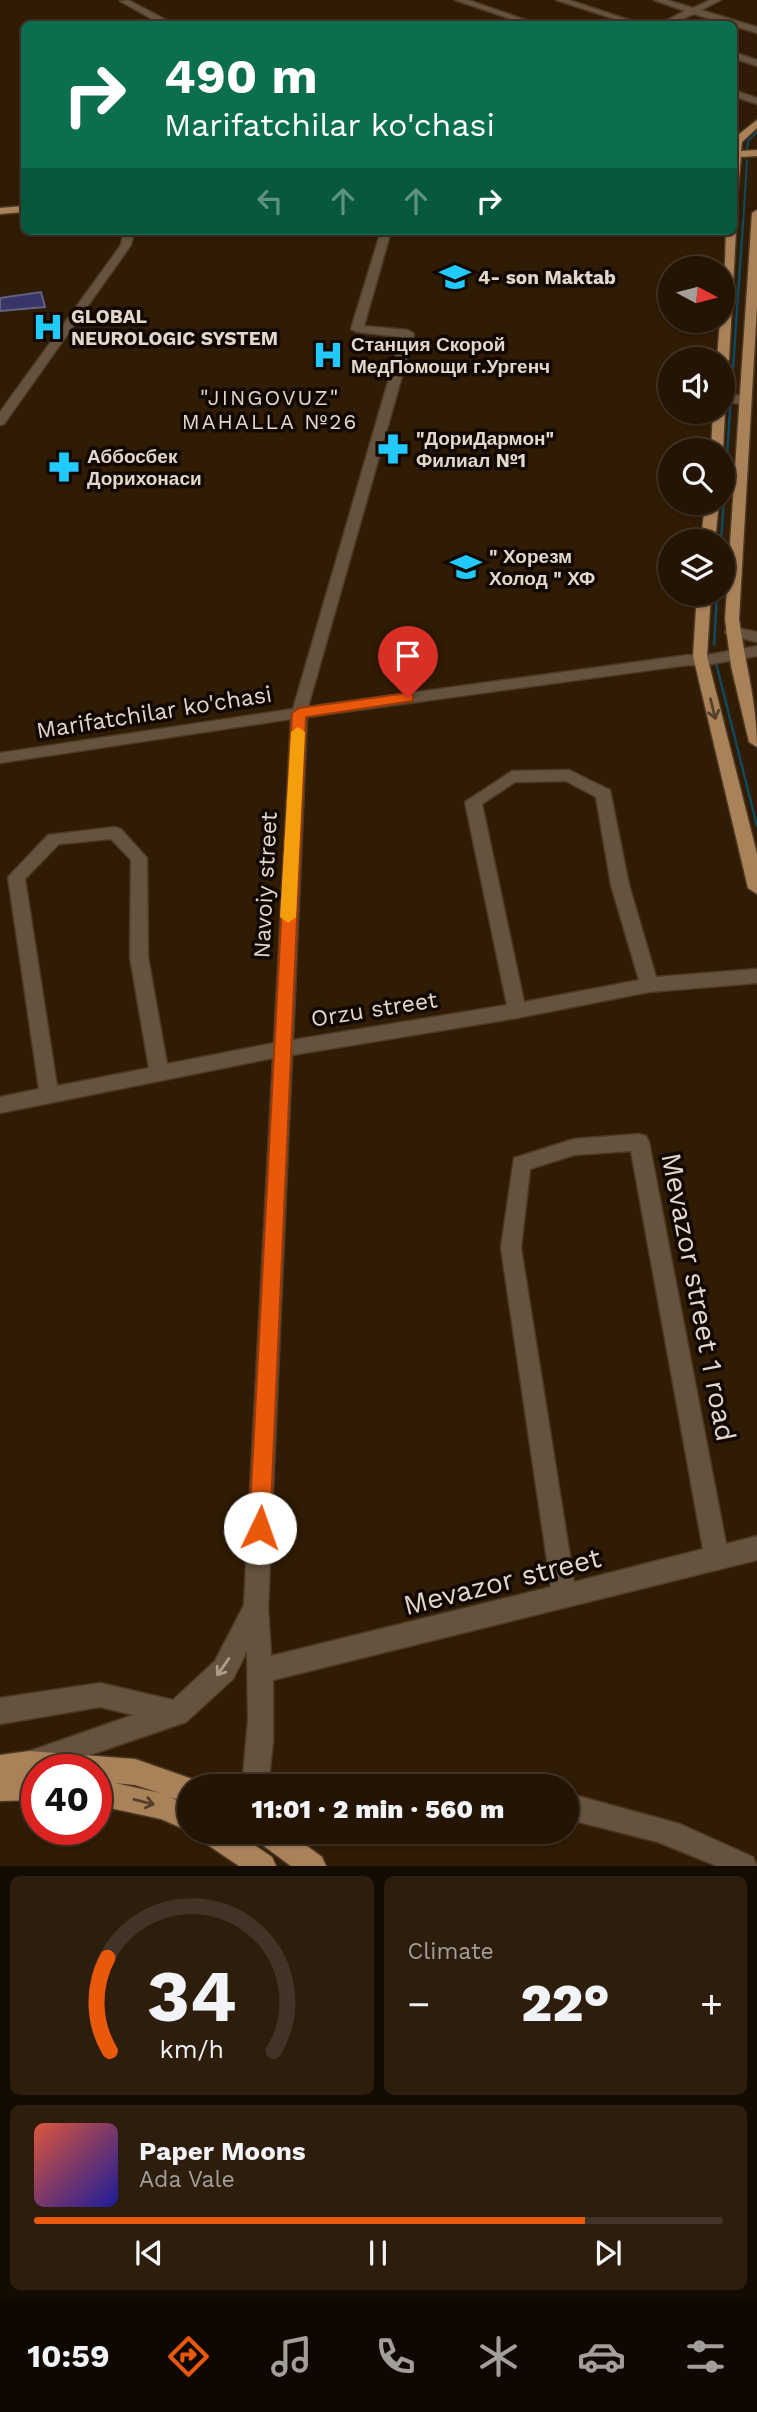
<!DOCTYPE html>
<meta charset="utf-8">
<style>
:root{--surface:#241403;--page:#2c1d0d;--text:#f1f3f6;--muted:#a39e9a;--line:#413325;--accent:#ea580c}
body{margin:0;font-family:"Work Sans",sans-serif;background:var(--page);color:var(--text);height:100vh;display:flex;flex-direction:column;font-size:26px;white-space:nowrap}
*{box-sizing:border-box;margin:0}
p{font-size:23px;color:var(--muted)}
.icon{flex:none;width:38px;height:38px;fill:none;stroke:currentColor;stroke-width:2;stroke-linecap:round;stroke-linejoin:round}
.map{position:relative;height:1866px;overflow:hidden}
.drawer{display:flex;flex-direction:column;gap:10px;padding:10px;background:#140b02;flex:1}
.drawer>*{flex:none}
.hud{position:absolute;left:21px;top:21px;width:716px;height:214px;border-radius:10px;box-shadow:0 2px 5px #0004,0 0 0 2px var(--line);background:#0b6e4f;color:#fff;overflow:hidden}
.needle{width:46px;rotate:97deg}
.tools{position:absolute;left:658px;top:256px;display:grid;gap:14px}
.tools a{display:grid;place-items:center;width:77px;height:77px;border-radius:50%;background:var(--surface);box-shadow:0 2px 5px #0004,0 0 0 2px var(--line);font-size:35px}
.speed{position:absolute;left:21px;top:1754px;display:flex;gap:14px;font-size:35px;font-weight:700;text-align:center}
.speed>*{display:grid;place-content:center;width:91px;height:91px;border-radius:50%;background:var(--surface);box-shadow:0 2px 5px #0004,0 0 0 2px var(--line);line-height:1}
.speed .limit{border:10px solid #d22;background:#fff;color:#111}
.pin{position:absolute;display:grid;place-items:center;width:60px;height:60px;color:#fff;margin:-72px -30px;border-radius:50% 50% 50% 0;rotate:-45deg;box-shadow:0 0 7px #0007}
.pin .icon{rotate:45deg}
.me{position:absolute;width:77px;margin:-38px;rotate:3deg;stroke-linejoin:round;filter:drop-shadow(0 0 5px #0008)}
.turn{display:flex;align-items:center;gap:24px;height:147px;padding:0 28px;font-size:32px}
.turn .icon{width:91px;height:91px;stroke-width:2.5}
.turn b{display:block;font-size:49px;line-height:60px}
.lanes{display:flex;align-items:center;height:66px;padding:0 28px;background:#0003;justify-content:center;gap:35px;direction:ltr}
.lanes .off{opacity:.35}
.big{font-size:52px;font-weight:800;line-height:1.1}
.drawer .card{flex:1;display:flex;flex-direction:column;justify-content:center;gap:10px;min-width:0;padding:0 24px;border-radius:10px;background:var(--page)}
.drawer .dial{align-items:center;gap:0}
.dial svg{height:182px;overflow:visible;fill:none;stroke:var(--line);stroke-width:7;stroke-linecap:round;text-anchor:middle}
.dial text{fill:var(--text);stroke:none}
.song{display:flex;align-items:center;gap:21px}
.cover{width:84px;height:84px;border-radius:10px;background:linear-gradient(135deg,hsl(10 70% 55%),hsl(240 70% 35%))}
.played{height:7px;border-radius:4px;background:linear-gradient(90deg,var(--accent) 80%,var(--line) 80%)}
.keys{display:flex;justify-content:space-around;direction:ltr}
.heat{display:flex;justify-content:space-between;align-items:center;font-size:38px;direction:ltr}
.drawer .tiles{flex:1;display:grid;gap:10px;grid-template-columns:1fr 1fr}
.card:last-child{grid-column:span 2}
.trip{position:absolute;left:177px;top:1774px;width:402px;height:70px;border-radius:35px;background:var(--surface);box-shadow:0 2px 5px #0004,0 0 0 2px var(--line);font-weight:800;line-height:70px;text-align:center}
.tab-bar{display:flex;height:112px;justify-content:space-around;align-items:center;background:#0e0801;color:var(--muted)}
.tab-bar .icon{width:49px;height:49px}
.tab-bar .active{color:var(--accent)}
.tab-bar b{font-size:32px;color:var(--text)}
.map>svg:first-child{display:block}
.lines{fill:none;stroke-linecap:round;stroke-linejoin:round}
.stream-far1{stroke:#0d4a61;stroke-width:2}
.stream{stroke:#0d4a61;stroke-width:2.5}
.building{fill:#3a3568;stroke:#636281;stroke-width:2}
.minor-casing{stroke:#4d3923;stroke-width:3}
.major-casing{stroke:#4d3923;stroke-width:3}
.minor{fill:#65523f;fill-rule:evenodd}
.major{fill:#aa825a;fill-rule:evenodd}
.oneway{stroke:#563f2a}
.oneway2{stroke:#ab9b8a}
.route{fill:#ea580c;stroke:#983908;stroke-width:2}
.slow{fill:#f59e0b}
.labels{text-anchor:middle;stroke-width:7;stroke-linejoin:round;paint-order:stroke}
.far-poi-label{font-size:19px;font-weight:bold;fill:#e4d6c8;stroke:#110802;text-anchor:start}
.far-neighbourhood-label{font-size:21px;letter-spacing:2px;fill:#e4d6c8;stroke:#110802}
.street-label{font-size:23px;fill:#e4d6c8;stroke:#110802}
.near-street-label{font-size:28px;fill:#e4d6c8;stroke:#110802}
</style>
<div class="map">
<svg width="757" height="1866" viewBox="0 0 757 1866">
<rect width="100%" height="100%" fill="#301b04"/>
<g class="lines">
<!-- stream-far1 -->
<path class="stream-far1" d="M747 150 748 141 757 132
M743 225 747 160"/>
<!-- stream -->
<path class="stream" d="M721 541 743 223
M714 645 717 593
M716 663 757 826"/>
</g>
<!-- building -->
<path class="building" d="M41 292 45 307 0 311V298Z"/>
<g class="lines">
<!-- minor casing -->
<g class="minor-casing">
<path id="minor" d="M128 0 170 22 171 24H161L120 1Z
M455 0H468L537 24H526Z
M556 0H569L641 24H630Z
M654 0H667L693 8 710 0H721L701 10 757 27V33L694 14 669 24H659L685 11Z
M733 52 757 60V66L733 58Z
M733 90 757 98V104L733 96Z
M124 231H134L131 245 4 424 0 425V412L121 245Z
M381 231H391L364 326 408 330 414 334 308 707 688 655 701 656 757 646V656L701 666 688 665 307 717 293 1040 507 1005 465 802 512 771 569 770 610 790 629 885 656 977 757 969V983L649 992 517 1018 292 1055 268 1607 271 1656 551 1587 501 1248 514 1158 574 1139 639 1134 646 1136 649 1142 726 1544 757 1536V1560L273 1680V1742L268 1787H242L248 1720 247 1651 233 1679 186 1722 49 1769H37V1772L30 1769 26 1760 30 1751 133 1715 100 1707 0 1724V1698L100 1683 173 1700 215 1661 244 1605 273 1058 0 1113V1097L39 1089 8 877 48 835 115 827 121 829 147 858 148 957 167 1064 274 1043 291 719 0 763V753L293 709 401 337 357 332 351 329ZM566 781 596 797 611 885 639 980 524 1002 482 804 515 782ZM111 839 131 860 130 957 149 1068 57 1086 25 879 59 844ZM631 1151 703 1549 574 1582 521 1248 530 1169 574 1155Z
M723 394 746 396 752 400 746 404 723 402Z
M732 627 757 632V642L727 635 725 632 727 629Z
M567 1793 680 1824 753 1857 757 1866H717L658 1842 567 1819Z"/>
</g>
<!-- major casing -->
<g class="major-casing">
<path id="major" d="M757 120V128L742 142 741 151 757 150V156L741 157 738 189 733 192V139Z
M24 206V212L0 214V208Z
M757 210V306L739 619C745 663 757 703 757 747L749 742 731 666 725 619 752 213Z
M733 228 736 231 729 360 723 364V359H717L720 320H723L726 231H733Z
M723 408 725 411 723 450H711L713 411H723Z
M705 502H719L715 541H701Z
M697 593H711L707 656 757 854V894L748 888 693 656Z
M29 1751 135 1759 198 1781 201 1787H189V1803L170 1797 189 1806 191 1832 161 1819 96 1805V1769H37V1800L0 1801V1755ZM115 1783 135 1785 160 1793Z
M198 1832H235L272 1857 276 1866H239L202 1841Z
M253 1832H288L322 1857 326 1866H291L257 1841Z"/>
</g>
<!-- minor -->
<use href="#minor" class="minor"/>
<!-- major -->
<use href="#major" class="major"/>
</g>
<!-- one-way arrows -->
<defs><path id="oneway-shaft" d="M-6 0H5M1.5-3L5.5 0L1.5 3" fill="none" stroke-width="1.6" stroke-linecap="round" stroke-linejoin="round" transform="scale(1.75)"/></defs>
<g class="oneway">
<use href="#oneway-shaft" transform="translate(713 709) rotate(76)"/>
<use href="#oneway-shaft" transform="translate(144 1802) rotate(14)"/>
</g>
<use class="oneway2" href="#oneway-shaft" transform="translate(223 1667) rotate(125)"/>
<!-- route -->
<path class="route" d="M408 693 413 695V701L306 717 270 1528 267 1535 260 1538 252 1535 249 1528 292 713 299 708Z"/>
<!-- slow -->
<path class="slow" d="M298 727 305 732 296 917 288 923 280 917 291 732Z"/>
<!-- icons -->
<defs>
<g id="school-bare" transform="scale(2.415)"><path d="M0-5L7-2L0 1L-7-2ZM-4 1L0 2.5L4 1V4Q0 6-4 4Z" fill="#22c9fd" stroke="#110802" stroke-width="2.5" paint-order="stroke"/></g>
<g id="hospital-bare" transform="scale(2.415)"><path d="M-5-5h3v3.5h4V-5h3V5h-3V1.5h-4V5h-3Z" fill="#22c9fd" stroke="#110802" stroke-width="2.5" paint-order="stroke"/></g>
<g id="pharmacy-bare" transform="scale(2.415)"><path d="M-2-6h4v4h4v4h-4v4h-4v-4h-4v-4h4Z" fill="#22c9fd" stroke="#110802" stroke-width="2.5" paint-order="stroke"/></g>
</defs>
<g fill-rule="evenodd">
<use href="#school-bare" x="455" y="277"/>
<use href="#hospital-bare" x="48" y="327"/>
<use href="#hospital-bare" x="328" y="355"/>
<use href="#pharmacy-bare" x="393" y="449"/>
<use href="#pharmacy-bare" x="64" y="467"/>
<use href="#school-bare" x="466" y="567"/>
</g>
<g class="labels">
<!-- far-poi labels -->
<g class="far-poi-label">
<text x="478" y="284">4- son Maktab</text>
<text x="71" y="323">GLOBAL<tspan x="71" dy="22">NEUROLOGIC SYSTEM</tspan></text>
<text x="351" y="351">Станция Скорой<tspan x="351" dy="22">МедПомощи г.Ургенч</tspan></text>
<text x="416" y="445">"ДориДармон"<tspan x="416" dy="22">Филиал №1</tspan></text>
<text x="87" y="463">Аббосбек<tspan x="87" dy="22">Дорихонаси</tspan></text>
<text x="489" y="563">" Хорезм<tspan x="489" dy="22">Холод " ХФ</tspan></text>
</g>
<!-- far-neighbourhood labels -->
<g class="far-neighbourhood-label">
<text x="270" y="405">"JINGOVUZ"<tspan x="270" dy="24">MAHALLA №26</tspan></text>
</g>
<!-- street labels -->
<g class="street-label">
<text transform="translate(154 712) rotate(-9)" y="8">Marifatchilar ko'chasi</text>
<text transform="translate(265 885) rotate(-87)" y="8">Navoiy street</text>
<text transform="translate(374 1009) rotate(-9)" y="8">Orzu street</text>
</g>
<!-- near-street labels -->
<g class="near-street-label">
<text transform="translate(699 1297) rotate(79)" y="10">Mevazor street 1 road</text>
<text transform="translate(502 1581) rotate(-14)" y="10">Mevazor street</text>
</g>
</g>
</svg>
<div class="tools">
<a><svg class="needle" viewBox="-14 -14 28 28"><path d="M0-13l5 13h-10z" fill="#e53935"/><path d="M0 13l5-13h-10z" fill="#a39e9a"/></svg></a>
<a><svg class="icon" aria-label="sound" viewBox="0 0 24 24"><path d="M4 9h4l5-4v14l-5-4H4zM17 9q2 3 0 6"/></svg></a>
<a><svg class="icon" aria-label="search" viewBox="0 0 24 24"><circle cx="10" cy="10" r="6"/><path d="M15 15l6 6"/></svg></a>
<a><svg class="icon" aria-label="layers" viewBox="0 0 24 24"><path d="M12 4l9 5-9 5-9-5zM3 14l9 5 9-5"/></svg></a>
</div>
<div class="speed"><div class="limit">40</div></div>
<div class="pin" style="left:408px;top:698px;background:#d93025"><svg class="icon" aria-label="arrive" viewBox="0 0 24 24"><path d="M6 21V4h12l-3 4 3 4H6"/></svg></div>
<svg class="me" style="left:260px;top:1528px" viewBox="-20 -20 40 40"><circle r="19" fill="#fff"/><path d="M0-13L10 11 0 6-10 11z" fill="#ea580c"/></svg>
<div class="trip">11:01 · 2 min · 560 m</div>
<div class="hud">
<div class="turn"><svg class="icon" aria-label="right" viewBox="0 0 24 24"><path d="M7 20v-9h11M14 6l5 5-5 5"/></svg><div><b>490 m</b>Marifatchilar ko'chasi</div></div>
<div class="lanes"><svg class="icon off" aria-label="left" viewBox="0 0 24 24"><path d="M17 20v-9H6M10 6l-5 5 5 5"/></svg><svg class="icon off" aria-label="ahead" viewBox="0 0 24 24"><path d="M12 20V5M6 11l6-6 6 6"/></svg><svg class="icon off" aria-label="ahead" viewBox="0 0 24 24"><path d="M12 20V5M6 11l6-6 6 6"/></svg><svg class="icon" aria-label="right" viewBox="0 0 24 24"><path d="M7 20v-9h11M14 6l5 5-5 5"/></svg></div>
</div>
</div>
<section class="drawer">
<div class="tiles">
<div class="card dial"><svg viewBox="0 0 100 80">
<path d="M14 69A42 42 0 1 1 86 69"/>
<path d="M14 69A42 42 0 0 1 13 28" stroke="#ea580c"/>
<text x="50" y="56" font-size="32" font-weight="700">34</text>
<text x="50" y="72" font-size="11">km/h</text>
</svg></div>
<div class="card"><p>Climate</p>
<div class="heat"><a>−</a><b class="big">22°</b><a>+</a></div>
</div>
<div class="card">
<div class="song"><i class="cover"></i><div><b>Paper Moons</b><p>Ada Vale</p></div></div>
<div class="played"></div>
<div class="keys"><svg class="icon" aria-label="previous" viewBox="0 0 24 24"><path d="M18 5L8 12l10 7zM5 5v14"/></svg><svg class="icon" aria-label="pause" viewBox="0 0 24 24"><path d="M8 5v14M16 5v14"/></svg><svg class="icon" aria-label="next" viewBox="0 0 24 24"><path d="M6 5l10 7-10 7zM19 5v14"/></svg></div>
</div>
</div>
</section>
<nav class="tab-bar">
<b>10:59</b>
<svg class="icon active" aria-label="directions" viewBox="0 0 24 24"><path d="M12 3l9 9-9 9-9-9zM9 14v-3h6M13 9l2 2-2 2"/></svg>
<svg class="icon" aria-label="music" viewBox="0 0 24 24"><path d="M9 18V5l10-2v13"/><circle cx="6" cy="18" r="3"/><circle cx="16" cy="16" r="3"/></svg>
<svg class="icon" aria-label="phone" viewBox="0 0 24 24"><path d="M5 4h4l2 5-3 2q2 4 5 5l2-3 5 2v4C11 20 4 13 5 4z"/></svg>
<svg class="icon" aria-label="climate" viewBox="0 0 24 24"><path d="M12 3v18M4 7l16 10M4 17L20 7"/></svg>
<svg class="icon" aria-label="car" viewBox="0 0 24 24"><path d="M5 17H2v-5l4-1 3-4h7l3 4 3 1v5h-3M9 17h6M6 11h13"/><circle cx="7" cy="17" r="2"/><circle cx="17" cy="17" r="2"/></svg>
<svg class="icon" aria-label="filters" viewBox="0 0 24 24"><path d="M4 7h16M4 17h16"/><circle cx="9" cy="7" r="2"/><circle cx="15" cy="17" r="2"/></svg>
</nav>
